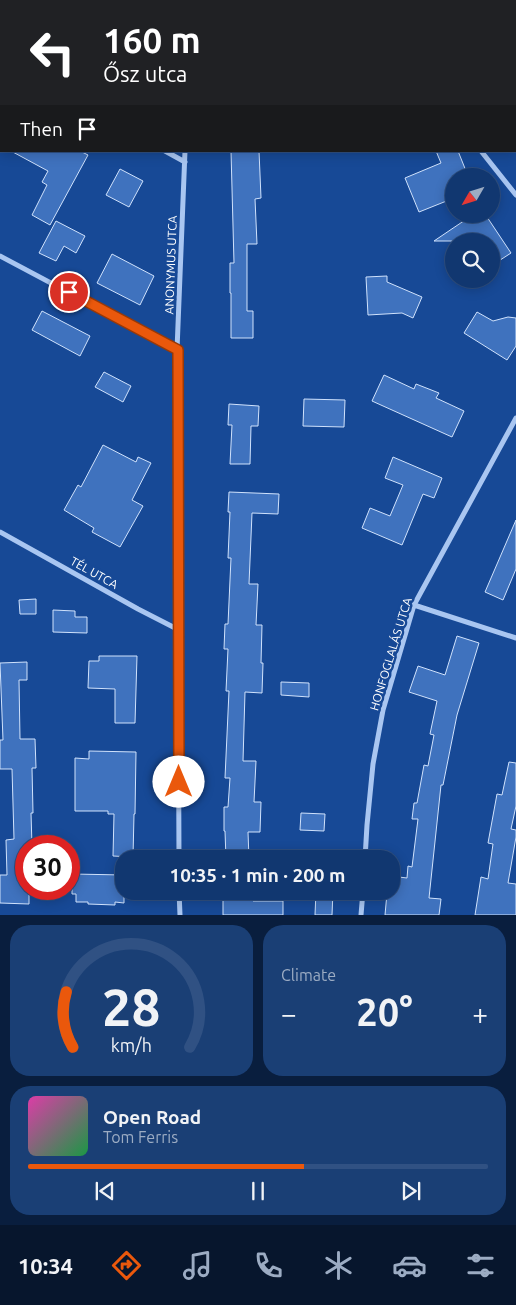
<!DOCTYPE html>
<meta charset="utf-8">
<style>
:root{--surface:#113770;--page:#1a3f75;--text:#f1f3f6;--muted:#9cacc3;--line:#305183;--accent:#ea580c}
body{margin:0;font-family:Ubuntu,sans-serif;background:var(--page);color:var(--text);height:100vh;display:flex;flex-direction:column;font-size:19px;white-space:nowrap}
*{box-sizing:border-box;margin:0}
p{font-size:16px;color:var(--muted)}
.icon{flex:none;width:28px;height:28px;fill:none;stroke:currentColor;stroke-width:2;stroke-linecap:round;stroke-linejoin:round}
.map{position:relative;height:915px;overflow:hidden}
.details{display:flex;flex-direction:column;gap:10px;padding:10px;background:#091e3e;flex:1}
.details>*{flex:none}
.guide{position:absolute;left:0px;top:0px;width:516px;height:152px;box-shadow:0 2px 12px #0003,0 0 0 1px var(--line);background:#202124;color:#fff;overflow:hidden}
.needle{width:32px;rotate:231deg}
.controls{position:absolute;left:445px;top:168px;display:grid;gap:10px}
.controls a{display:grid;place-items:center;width:55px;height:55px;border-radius:50%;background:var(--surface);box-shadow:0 2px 12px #0003,0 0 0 1px var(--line);font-size:25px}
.speed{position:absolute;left:15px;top:835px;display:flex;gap:10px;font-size:25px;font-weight:700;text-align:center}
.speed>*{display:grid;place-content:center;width:65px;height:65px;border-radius:50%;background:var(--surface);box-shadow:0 2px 12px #0003,0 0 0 1px var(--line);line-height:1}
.speed .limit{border:8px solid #d22;background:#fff;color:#111}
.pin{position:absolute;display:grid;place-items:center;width:42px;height:42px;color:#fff;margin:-21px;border:2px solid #fff;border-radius:50%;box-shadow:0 1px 5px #0007}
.me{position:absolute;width:55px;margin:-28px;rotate:0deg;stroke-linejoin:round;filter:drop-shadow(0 0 4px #0008)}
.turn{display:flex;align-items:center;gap:18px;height:105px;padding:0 20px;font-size:22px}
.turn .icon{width:65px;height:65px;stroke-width:2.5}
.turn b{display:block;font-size:35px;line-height:42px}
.then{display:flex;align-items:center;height:48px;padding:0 20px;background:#0003;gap:10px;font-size:19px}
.big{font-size:38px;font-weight:700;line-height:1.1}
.details .tile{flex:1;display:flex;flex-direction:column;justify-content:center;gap:8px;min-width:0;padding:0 18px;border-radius:20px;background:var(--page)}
.details .dial{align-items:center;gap:0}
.dial svg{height:130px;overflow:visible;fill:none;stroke:var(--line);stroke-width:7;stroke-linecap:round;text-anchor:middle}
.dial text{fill:var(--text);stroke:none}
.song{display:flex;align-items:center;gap:15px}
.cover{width:60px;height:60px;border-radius:8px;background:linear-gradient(135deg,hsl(320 70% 55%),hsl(140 70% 35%))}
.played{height:5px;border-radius:2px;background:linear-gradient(90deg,var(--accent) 60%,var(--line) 60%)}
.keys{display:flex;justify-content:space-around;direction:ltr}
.heat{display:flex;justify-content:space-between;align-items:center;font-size:28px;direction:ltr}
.details .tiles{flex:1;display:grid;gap:10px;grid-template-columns:1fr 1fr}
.tile:last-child{grid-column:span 2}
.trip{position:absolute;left:115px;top:850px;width:285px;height:50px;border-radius:20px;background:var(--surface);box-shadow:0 2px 12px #0003,0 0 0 1px var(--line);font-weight:700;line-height:50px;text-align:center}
.tab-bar{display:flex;height:80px;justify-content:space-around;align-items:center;background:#07162d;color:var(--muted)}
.tab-bar .icon{width:35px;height:35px}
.tab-bar .on{color:var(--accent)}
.tab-bar b{font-size:22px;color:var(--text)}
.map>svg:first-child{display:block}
.building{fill:#3f72be;stroke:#d0e2fc}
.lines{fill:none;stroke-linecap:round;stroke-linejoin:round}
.minor{stroke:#a9c6f1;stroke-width:5}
.route-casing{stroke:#983908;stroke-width:12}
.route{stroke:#ea580c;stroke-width:9}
.labels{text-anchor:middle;stroke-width:5;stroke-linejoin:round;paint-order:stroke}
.street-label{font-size:12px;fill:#fff;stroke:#174996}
</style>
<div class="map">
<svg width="516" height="915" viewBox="0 0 516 915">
<rect width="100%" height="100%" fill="#174996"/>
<!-- building -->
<path class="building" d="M11 151H80L88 155 50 225 32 215 47 185 42 182 48 171Z
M231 151H259L261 198 255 199 257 244H247V311H253V338H231V293H230V263H234Z
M436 151H458L468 176H454V198L419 212 405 178 441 163Z
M120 169 143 181 129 207 106 195Z
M474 214H485L511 253 491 266V241H434Z
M56 221 85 236 76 253 64 246 56 261 39 253Z
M112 254 154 276 140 305 97 283Z
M387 276V282L422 297 413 318 402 313 368 315 366 277Z
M42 311 90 336 80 356 32 330Z
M477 312 493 321 508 317 516 318V346L507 360 464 333Z
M104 372 131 386 123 402 95 387Z
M384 375 414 389 416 384 439 393 436 398 464 411 452 437 372 401Z
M304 399 345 400 344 427 303 426Z
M229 404 259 406 258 426H251L250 464H230L232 425H228Z
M103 445 136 462 138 457 151 463 132 500 143 506 120 547 92 532 94 528 64 510 78 485 81 487Z
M393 457 442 478 434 498 423 494 402 545 362 528 370 508 390 516 403 485 385 478Z
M229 492 279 494 278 514 252 513 249 584H258L256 625H262L261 663H263L262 693 245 692 243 761H256L254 802H261L260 832H248L249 859H226L225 831H224V807H228L230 778H225L229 691H226L228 649H224L225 624H228L231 558H228L230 512H228Z
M516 520V569L503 600 485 592Z
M36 599V614H20L19 600Z
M53 610 75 611V617H87V633L53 632Z
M457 636 479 643 457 715 443 785H441L429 898 441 899 439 915H385L387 893H391V876L407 878 408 866 412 867 418 819H412L414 803H417L424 765 428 766 434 735 430 734 437 701 409 692 418 666 445 675Z
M99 656H137L135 723H115V689L88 688 89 661H99Z
M27 662V680H19L20 739H35L36 768H32L33 813H31L32 846H26V889H29V904L0 903V875H7L6 840 14 839 12 769H0V740H3L0 663Z
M281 682 309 683V697L281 695Z
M89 751 136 752 135 814H134L133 857 113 856 114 814H108V811H75V758L89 759Z
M509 762 516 763V806L511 829 516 830V837L508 883 516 884V915H475L481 877 488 879 493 844 488 843 497 794 502 795Z
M301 813 325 814 324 831 300 830Z
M72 874 124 875V903L115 902V905L88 904V902H76V894H72Z
M223 891H253V901H283V915H223Z
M316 891H333L332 915H315Z"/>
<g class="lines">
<!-- minor -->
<path class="minor" d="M392 0V1
M186 1V0
M0 64 1 65
M165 151 185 162
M481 151 516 195
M0 256 177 350
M0 532 138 609 179 630
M414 605 516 638
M179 859 177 350 185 151
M365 859 367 825 373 764 383 710 414 605 516 418
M179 891 180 915
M361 915 363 891"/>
</g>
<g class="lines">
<!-- route casing -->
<g class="route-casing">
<path id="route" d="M69 292 178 350 179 782"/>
</g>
<!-- route -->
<use href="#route" class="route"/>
</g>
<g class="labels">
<!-- street labels -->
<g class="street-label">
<text transform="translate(171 265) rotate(-88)" y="4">ANONYMUS UTCA</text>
<text transform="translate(94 573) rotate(29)" y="4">TÉL UTCA</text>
<text transform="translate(391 654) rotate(-73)" y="4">HONFOGLALÁS UTCA</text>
</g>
</g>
</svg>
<div class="controls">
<a><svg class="needle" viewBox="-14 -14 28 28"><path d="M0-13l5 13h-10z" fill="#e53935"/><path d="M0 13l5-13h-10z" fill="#9cacc3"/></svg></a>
<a><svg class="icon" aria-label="search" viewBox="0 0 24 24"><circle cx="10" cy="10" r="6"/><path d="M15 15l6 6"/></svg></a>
</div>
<div class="speed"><div class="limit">30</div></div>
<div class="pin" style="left:69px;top:292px;background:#d93025"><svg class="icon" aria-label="arrive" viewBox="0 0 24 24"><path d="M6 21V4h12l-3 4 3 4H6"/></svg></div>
<svg class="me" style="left:179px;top:782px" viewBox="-20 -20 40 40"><circle r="19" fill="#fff"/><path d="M0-13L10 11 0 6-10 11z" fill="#ea580c"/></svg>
<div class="trip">10:35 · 1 min · 200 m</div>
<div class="guide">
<div class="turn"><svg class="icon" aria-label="left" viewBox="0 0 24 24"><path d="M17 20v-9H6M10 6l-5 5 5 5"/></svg><div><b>160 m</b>Ősz utca</div></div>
<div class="then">Then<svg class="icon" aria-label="arrive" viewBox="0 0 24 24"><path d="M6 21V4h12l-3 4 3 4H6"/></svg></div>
</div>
</div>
<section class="details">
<div class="tiles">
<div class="tile dial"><svg viewBox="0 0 100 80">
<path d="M14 69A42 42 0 1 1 86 69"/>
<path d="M14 69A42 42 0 0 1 10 35" stroke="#ea580c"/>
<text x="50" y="56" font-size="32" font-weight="700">28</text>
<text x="50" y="72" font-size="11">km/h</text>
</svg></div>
<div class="tile"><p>Climate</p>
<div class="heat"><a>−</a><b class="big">20°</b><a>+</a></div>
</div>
<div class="tile">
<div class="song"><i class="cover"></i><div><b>Open Road</b><p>Tom Ferris</p></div></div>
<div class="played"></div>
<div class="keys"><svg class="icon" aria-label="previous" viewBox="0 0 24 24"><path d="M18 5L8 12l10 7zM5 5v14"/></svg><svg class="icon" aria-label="pause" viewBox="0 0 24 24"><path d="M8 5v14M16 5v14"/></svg><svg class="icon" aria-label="next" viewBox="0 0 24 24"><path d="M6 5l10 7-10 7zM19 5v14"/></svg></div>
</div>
</div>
</section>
<nav class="tab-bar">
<b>10:34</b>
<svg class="icon on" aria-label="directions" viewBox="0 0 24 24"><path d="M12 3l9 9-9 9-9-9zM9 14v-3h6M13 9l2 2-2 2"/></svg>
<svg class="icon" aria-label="music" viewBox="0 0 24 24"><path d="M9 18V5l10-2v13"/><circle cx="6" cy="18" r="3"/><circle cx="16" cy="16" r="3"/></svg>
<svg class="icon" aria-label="phone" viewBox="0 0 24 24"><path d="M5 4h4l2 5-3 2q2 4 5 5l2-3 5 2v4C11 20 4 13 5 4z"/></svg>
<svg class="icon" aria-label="climate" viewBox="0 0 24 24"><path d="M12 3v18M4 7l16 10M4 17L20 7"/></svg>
<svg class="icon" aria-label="car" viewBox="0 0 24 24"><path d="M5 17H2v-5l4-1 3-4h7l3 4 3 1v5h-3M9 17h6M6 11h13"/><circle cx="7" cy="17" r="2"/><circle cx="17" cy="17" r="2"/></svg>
<svg class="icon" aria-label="filters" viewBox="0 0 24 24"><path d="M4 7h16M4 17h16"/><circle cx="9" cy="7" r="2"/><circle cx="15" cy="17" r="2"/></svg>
</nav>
